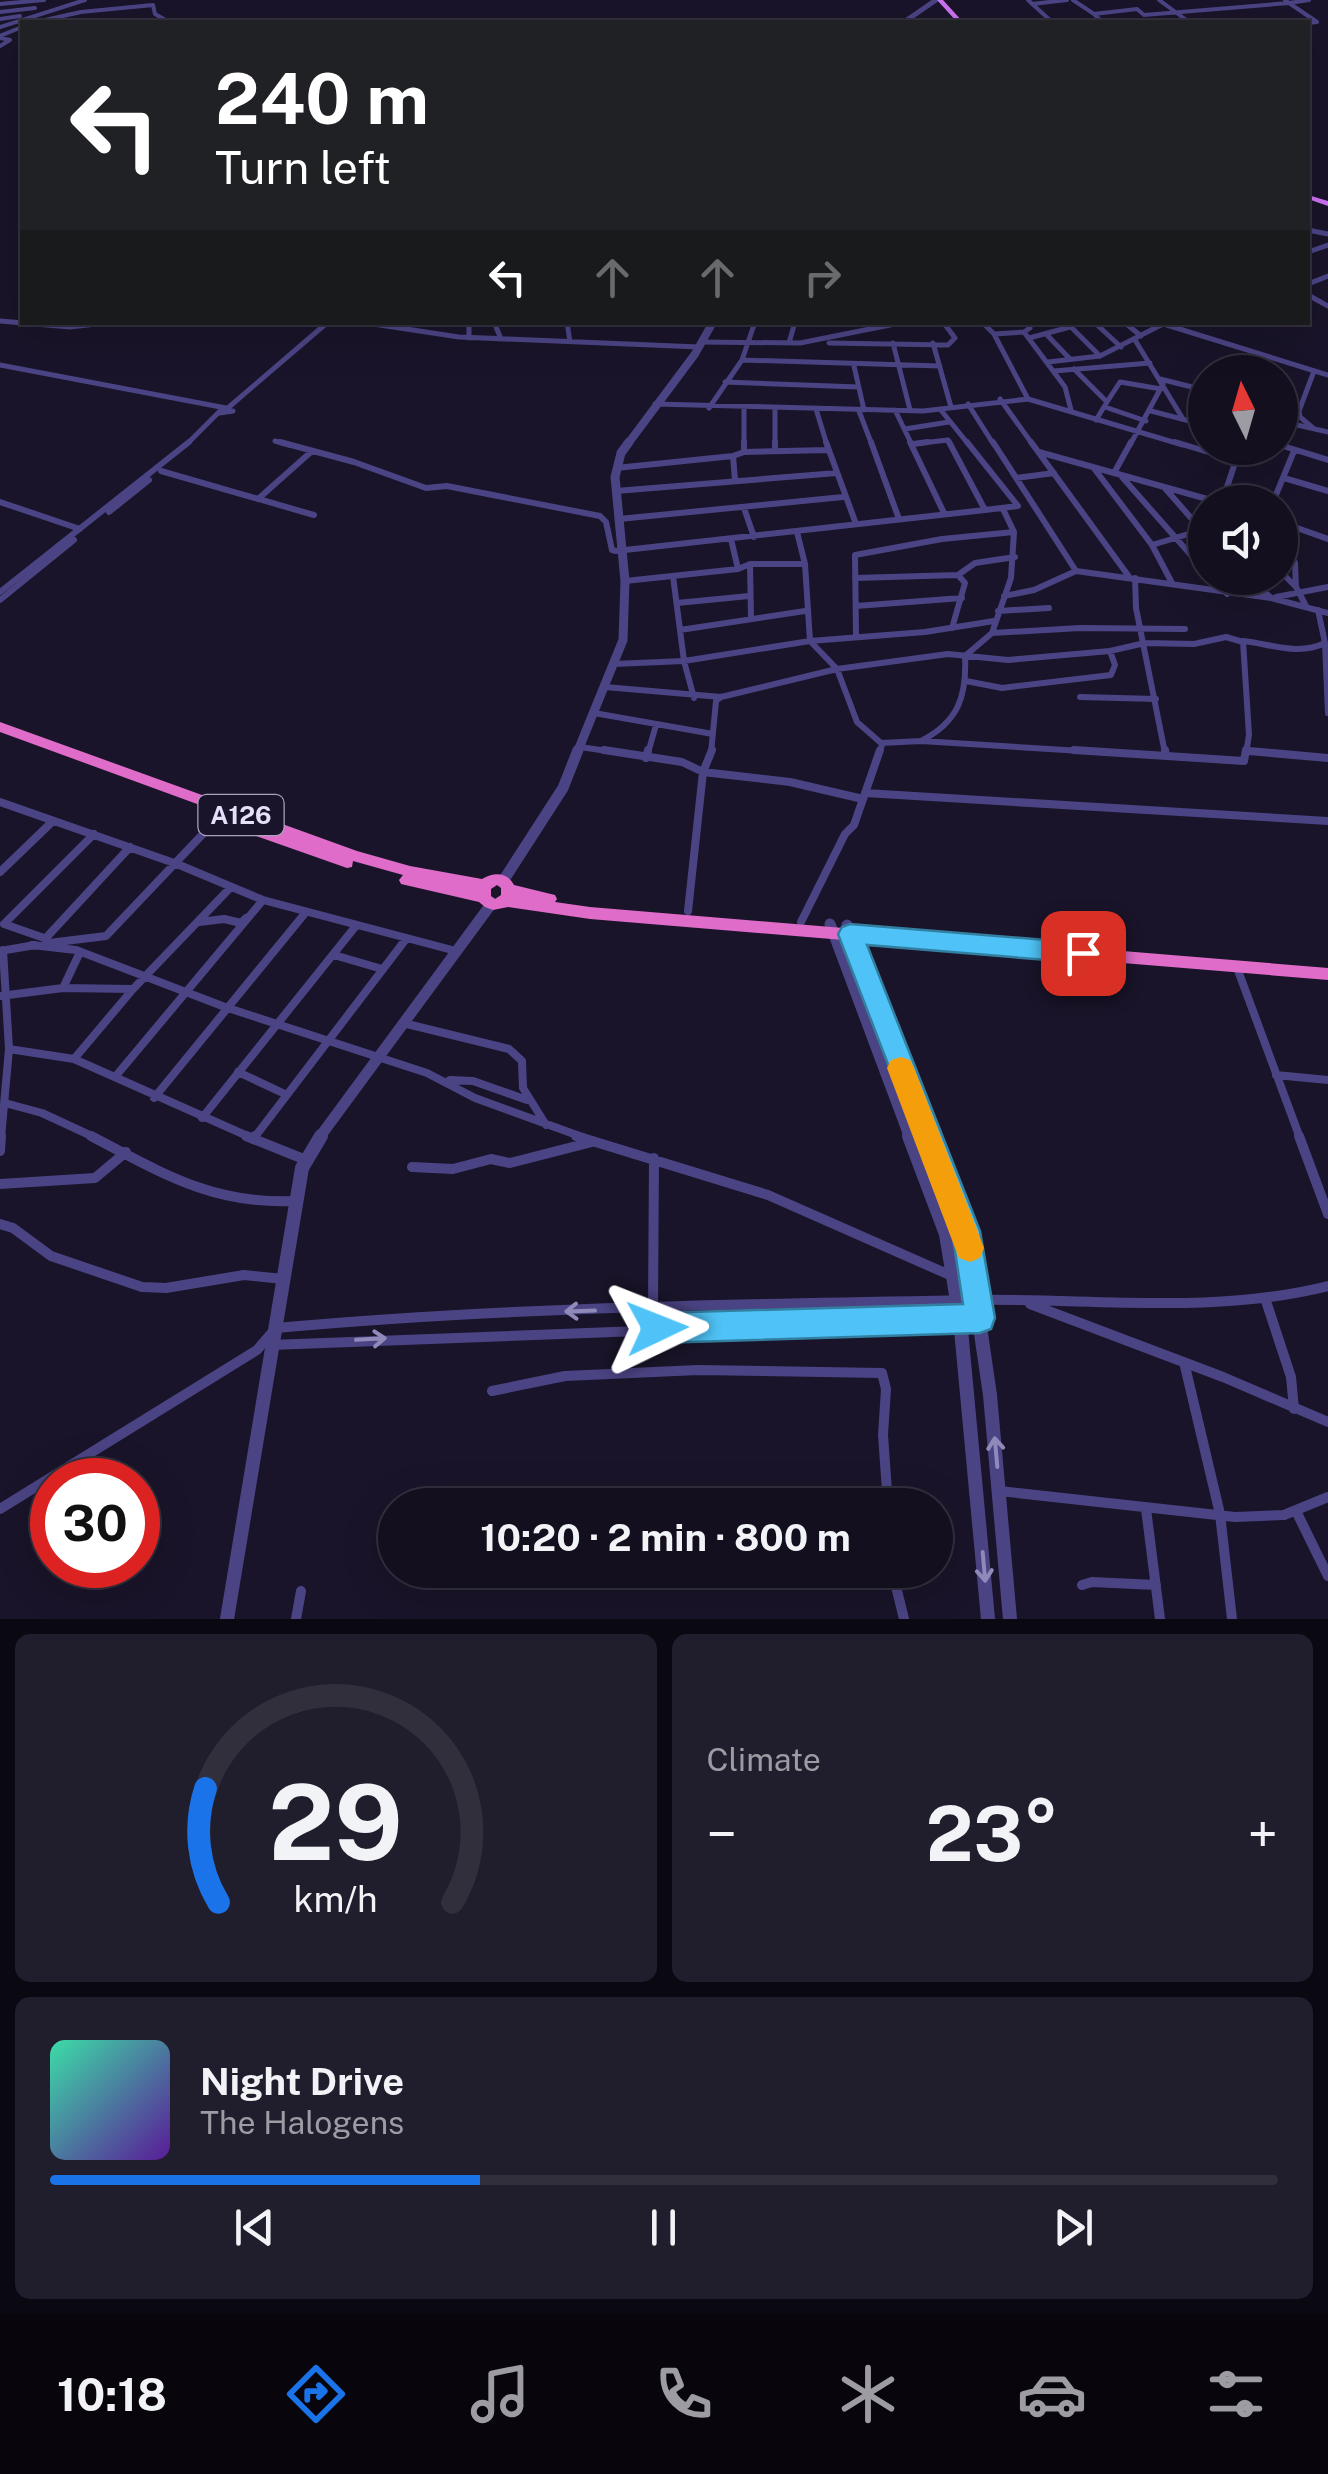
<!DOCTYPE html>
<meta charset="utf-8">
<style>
:root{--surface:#130f1f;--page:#201d2c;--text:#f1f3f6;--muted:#9d9ca4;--line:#322f3d;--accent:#1a73e8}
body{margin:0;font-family:"Public Sans",sans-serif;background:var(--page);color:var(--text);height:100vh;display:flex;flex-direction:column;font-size:38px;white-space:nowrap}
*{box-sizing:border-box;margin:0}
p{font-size:32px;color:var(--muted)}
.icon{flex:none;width:55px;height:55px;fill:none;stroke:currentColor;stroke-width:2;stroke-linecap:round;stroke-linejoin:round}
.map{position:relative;height:1619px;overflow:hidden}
.panel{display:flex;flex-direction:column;gap:15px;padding:15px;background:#0a0811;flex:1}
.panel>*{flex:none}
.top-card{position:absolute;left:20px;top:20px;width:1290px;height:305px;border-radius:0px;box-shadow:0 10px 40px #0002,0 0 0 2px var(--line);background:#202124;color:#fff;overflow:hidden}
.needle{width:65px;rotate:355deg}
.controls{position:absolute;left:1188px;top:355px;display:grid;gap:20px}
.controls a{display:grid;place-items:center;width:110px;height:110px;border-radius:50%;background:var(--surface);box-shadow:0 10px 40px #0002,0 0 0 2px var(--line);font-size:50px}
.speed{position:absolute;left:30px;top:1458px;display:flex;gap:20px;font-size:50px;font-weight:700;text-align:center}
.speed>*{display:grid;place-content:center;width:130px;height:130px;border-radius:50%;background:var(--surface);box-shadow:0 10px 40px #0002,0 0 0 2px var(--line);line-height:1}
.speed .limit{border:15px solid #d22;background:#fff;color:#111}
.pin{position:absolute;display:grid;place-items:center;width:85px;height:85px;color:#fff;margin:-42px;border-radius:20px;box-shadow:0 5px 15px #0006}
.me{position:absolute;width:110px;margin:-55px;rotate:88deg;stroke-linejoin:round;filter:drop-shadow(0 0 8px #0008)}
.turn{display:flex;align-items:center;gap:35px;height:210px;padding:0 30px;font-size:45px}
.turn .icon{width:130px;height:130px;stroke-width:2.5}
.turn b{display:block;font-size:70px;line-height:85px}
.lanes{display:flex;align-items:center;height:95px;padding:0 30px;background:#0003;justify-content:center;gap:50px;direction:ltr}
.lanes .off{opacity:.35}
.big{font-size:75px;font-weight:700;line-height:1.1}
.panel .tile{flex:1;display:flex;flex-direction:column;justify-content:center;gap:15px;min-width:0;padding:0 35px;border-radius:15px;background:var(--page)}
.panel .dial{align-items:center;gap:0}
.dial svg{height:260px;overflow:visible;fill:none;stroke:var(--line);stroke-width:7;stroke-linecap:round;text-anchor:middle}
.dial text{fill:var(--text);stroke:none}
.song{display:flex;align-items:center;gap:30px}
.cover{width:120px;height:120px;border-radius:15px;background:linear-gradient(135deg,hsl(160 70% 55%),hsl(270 70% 35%))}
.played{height:10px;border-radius:5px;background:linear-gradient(90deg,var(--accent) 35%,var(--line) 35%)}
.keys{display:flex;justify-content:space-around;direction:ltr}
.heat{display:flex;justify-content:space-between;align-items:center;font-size:55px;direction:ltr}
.panel .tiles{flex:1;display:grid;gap:15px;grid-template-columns:1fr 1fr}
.tile:last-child{grid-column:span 2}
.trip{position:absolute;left:378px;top:1488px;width:575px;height:100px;border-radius:50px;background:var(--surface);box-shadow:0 10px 40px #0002,0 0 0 2px var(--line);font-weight:700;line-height:100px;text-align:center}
.menu{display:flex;height:160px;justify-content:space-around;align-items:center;background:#08060c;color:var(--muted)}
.menu .icon{width:70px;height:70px}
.menu .active{color:var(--accent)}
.menu b{font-size:45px;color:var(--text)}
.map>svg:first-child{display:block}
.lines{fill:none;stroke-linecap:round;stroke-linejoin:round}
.minor-far4{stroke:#4b4484;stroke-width:4}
.minor-far3{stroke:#4b4484;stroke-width:5}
.minor-far2{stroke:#4b4484;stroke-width:6}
.minor-far1{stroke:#4b4484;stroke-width:8}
.minor{stroke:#4b4484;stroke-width:10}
.tertiary-far4{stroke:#4b4484;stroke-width:5}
.tertiary-far3{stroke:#4b4484;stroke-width:8}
.tertiary-far2{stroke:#4b4484;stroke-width:9}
.tertiary-far1{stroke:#4b4484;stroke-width:11}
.tertiary{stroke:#4b4484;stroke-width:14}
.primary{fill:#cb71f1;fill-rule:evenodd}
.trunk{fill:#de6cc8;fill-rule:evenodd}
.oneway{stroke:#908aba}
.route{fill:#4fc3f7;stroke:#337fa1;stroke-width:2.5}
.slow{fill:#f59e0b}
.labels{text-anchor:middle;stroke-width:10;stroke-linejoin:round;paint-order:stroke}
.shield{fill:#191429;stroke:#a8a2bd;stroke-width:2.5}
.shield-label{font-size:25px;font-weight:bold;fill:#e5dffc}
</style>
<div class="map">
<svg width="1328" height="1619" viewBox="0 0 1328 1619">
<rect width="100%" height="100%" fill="#191429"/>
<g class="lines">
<!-- minor-far4 -->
<path class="minor-far4" d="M1028 0 1052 22
M1073 0 1094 14
M1159 0 1189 22
M0 4 44 0
M1032 4 1067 0
M153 5 155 14 169 22
M0 12 35 8
M0 19 20 16
M36 22 81 12 153 5
M1066 22 1100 20 1094 14 1137 9 1144 15 1289 3 1285 0
M1308 23 1317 22 1289 3 1309 0
M0 27 85 0
M0 36 22 27
M0 38 10 40 0 46"/>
<!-- minor-far3 -->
<path class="minor-far3" d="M1308 230 1328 234
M1308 252 1328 245
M1308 284 1328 276
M1308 295 1328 306
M0 321 70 327 114 322
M360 322 459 337 699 347
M469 322V338
M494 322 501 339
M567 322 570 342
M982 322 994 334 1028 399
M1025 322 1030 328 1024 332 1065 387 1071 410
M1066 322 1100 356
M1094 322 1121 347
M1124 322 1141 336
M1157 322 1328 375
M994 334 1024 332
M1047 335 1070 359
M1029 338 1070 327
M1135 340 1183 419
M702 342 800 343 905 322
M789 343 795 322
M829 343 948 345 955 338 943 322
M893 343 910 410
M933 343 951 407
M742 360 940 366
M1048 362 1100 356 1161 325
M0 365 226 408
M854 366 864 410
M1074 369 1107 402 1096 420
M1054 371 1150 363
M1252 372 1262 356
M1160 379 1200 389 1205 395
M725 382 859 387
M1000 399 1033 445
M1107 402 1120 382 1161 389
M655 404 923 411 1028 399 1183 445
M968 404 994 445
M229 407 328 322
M744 407V445
M1105 407 1146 421
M709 408 742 360 755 322
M775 408V445
M816 409 827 445
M940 409 969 445
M895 410 912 445
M859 411 872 445
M1151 411 1205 425
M1280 421 1328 432
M1313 428 1300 417 1299 411 1314 371
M905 429 949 422
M275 441 289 445
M913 444 948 440 951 445
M186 445 222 409 233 411 220 413
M1130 445 1163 384"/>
<!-- minor-far2 -->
<path class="minor-far2" d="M280 442 354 462 426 488 447 486 600 516 606 522 612 550 616 551 985 510 949 442
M744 442V452
M775 442V450
M826 442 856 524
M871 442 899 519
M910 442 944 513
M967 442 1018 506 985 510
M993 442 1076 571
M1031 442 1130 578
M1175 442 1235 460
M913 444 928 442
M1280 445 1328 460
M1039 452 1218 502
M1093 467 1152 545 1172 583
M616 468 733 456
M161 471 314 515
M1114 473 1131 442
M1122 477 1205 571
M1016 478 1054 473
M1284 478 1328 491
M735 480 733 456 744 452 828 450
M1164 487 1205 534
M616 491 837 473
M258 499 312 451
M0 502 80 529
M1222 502 1240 448
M1273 502 1294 451
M744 508 754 537
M109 512 149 480
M619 519 843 497
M1280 522 1328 539
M1280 536 1295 563 1296 587
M731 539 738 569
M1152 545 1205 529
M750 564 751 617
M1280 571 1296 587 1306 606
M673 576 684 661 694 698
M855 578 958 575 975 563 1015 557
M1135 578 1136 608 1165 753
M1212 578 1227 594
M1250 578 1271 598
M625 581 738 569 750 564H805
M0 592 189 442
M1004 596 1034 590 1076 571 1271 598 1328 613
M1276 597 1328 587
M0 600 74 540
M677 603 749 596
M856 606 962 598
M998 611 1049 608
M952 628 965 583 958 575
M680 630 805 611
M992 633 1080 628 1185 629
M856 635 855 555 942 539 1014 532
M810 641 925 632 994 621
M1325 643 1328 713
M614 664 684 661 810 641 805 564 797 532
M966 681 1002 688 1111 675 1115 665 1110 651
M605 687 721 697 837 669 810 641
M1080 697 1156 699
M594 713 713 734
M921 741C958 722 967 697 965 656L992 633 1011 578 1014 532 1003 509
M580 747 621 753
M1249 751 1271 753
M648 753 656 725
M711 753 716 701 721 697
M879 753 883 743
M1114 753 921 741 881 743 857 722 837 669 948 654 1008 660 1110 651 1145 643 1194 644 1226 637 1243 642
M1246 753 1249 735 1243 641C1271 644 1298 656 1325 643L1318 610"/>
<!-- minor-far1 -->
<path class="minor-far1" d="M604 750 682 762 703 772 790 782 863 799
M1074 750 1244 761 1246 750
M1165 750 1166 756
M1249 751 1328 758
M646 758 648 750
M865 793 1328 821
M0 802 177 864 263 900 456 951
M0 872 53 821
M688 911 703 772 712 750
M199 922 224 919 241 923 246 918
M801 922 845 834 854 825 880 750
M4 924 94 834
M4 924 47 939
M45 939 130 847
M49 943 106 936 219 817
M32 945 76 950 225 1007 427 1073 475 1098 585 1138
M0 951 35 945
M334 955 382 969
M1236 965 1300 1138
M63 988 80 952
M0 996 63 988 133 989
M403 1023 509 1049 522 1061 523 1088 546 1125
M9 1049 74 1059 252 1138
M74 1059 133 989 230 888
M238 1072 287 1095
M1276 1075 1328 1080
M115 1077 263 900
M450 1080 473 1081 527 1100
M154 1098 306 912
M5 1103 42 1113 96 1138
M202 1118 355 927
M1 1138 9 1049 3 950
M254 1138 406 939"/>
<!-- minor -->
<path class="minor" d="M91 1136C162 1173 213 1205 295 1201
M246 1136 306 1160
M576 1136 768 1195 952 1276
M1299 1136 1328 1214
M253 1139 255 1136
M0 1151 1 1136
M412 1167 453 1169 491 1159 510 1163 592 1142
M0 1184 95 1178 126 1152
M0 1224 13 1228 51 1256 142 1287 166 1288 244 1275 283 1279
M1265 1298 1291 1377 1294 1409
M1030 1304 1223 1377 1328 1422
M653 1309 654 1158
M271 1345 980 1318
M257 1350 276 1328C507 1307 741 1304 973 1300 1091 1298 1212 1315 1328 1286
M1184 1362 1220 1514 1232 1619
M492 1391 565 1376 698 1370 882 1373 886 1389 883 1435 888 1505
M999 1491 1235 1517 1284 1515 1328 1497
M0 1509 257 1350
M1146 1509 1160 1619
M1296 1511 1328 1576
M892 1570 904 1619
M1082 1585 1092 1582 1156 1585
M296 1619 301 1591"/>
<!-- tertiary-far4 -->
<path class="tertiary-far4" d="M904 22 936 0"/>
<!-- tertiary-far3 -->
<path class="tertiary-far3" d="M627 445 695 354 713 322"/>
<!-- tertiary-far2 -->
<path class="tertiary-far2" d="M577 753 623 640 625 581 615 477 621 453 629 442"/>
<!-- tertiary-far1 -->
<path class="tertiary-far1" d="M503 881 563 788 578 750
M830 924 910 1138
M847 925 930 1138
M319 1138 492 903"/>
<!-- tertiary -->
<path class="tertiary" d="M909 1136 946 1234 960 1319 988 1619
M929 1136 966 1231 990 1395 1010 1619
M227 1619 302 1168 321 1136"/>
<!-- primary -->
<path class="primary" d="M937 0H943L963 22H957Z
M1308 195 1328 201V206L1308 199Z"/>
<!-- trunk -->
<path class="trunk" d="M0 722 357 851 410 866 482 879C494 872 507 872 514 885L555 895 557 899 555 902 590 907 1328 968V980L590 919 508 907 493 910 485 907 479 902 401 884 399 880 403 875 353 861 352 867 347 868 202 817 200 813 202 809 208 808 0 732ZM497 885 501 888V895L495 899 491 896V889Z"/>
</g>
<!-- one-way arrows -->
<defs><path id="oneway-shaft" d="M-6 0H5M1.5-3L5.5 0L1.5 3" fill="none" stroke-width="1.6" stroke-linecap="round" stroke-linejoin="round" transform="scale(2.5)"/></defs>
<g class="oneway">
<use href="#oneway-shaft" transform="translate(580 1311) rotate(178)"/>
<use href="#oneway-shaft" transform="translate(371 1339) rotate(-3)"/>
<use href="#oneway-shaft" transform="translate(996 1452) rotate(-95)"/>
<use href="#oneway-shaft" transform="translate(984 1567) rotate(85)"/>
</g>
<!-- route -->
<path class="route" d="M850 924 1083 943 1092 946 1095 953 1092 960 1083 963 867 945 980 1231 995 1318 991 1329 980 1333 657 1343 647 1338 642 1328 647 1318 657 1313 963 1304 952 1231 838 934 842 927Z"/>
<!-- slow -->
<path class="slow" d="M901 1057 910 1060 914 1068 984 1248 980 1258 970 1262 959 1258 955 1248 887 1068 891 1060Z"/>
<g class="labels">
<!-- shield labels -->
<rect class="shield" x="198.5" y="795" width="85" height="40" rx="8"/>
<g class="shield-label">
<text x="241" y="824">A126</text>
</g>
</g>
</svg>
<div class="controls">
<a><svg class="needle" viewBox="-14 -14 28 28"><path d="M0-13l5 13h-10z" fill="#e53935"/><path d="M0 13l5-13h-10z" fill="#9d9ca4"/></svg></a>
<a><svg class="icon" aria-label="sound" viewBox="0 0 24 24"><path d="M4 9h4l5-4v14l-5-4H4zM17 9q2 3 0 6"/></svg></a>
</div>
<div class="speed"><div class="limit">30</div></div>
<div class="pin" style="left:1083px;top:953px;background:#d93025"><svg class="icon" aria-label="arrive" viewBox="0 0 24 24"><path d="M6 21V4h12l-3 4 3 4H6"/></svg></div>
<svg class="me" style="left:657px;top:1328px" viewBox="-20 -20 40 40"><path d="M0-17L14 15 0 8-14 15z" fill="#4fc3f7" stroke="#fff" stroke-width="4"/></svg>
<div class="trip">10:20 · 2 min · 800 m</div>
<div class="top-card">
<div class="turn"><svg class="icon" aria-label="left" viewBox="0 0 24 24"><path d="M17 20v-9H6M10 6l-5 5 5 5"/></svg><div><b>240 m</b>Turn left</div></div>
<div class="lanes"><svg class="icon" aria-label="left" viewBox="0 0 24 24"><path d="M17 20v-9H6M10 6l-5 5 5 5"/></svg><svg class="icon off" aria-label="ahead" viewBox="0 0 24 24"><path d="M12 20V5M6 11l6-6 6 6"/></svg><svg class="icon off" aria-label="ahead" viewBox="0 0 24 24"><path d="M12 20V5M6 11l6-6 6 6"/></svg><svg class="icon off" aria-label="right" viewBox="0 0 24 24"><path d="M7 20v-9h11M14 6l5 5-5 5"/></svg></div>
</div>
</div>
<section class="panel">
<div class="tiles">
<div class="tile dial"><svg viewBox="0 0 100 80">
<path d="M14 69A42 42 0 1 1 86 69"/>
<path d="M14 69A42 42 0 0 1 10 34" stroke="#1a73e8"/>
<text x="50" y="56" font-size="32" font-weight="700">29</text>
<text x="50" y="72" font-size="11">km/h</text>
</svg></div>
<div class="tile"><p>Climate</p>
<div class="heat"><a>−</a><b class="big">23°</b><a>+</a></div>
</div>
<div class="tile">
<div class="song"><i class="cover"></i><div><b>Night Drive</b><p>The Halogens</p></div></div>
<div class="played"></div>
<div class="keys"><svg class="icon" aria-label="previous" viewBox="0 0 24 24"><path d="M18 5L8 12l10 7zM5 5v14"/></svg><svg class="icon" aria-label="pause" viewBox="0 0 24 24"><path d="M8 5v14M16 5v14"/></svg><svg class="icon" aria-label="next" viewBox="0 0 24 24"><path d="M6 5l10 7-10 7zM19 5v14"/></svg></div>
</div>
</div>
</section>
<nav class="menu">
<b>10:18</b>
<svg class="icon active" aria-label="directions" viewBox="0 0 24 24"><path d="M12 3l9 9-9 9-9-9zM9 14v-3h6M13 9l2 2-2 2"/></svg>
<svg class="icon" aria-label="music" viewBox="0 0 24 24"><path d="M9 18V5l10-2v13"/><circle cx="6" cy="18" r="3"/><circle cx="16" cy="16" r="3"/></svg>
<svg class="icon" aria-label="phone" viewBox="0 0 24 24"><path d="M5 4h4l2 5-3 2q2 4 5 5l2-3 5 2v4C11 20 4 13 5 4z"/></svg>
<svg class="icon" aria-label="climate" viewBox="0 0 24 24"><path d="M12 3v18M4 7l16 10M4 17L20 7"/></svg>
<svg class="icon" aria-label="car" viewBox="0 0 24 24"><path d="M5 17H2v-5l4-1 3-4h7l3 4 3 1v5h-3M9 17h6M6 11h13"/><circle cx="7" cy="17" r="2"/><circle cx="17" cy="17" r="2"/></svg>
<svg class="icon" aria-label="filters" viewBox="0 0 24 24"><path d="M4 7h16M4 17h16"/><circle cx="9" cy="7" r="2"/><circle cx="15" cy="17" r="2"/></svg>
</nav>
